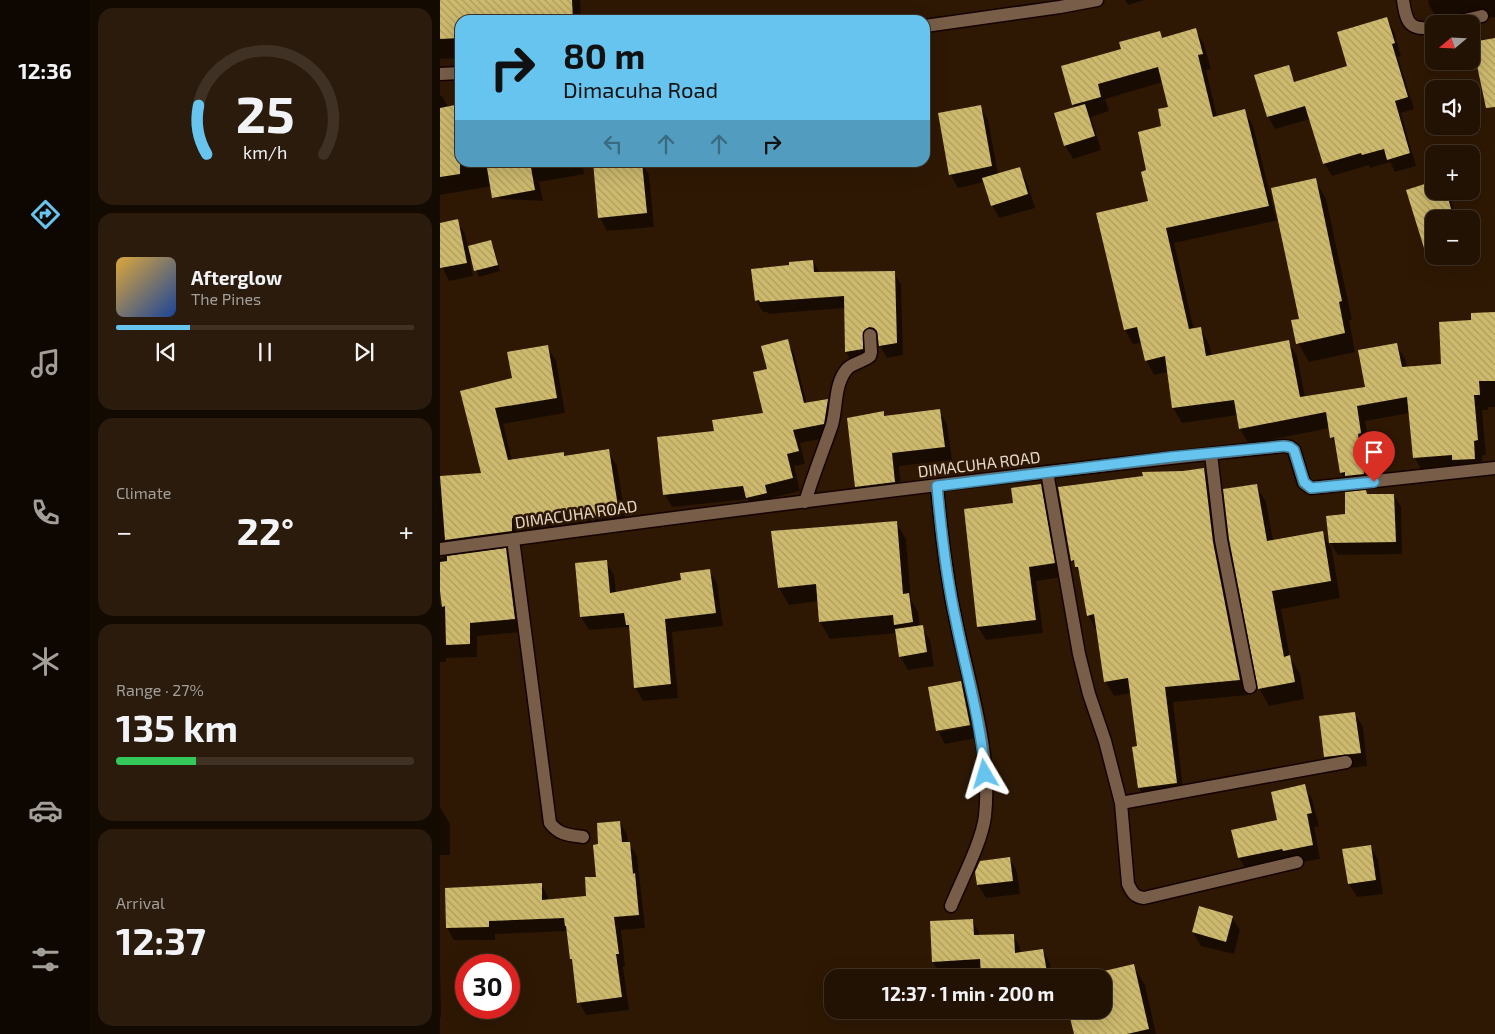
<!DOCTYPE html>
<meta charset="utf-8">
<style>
:root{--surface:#221203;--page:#2a1b0d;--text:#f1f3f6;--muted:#a29e9a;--line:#3f3225;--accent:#66c4ef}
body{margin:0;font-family:"Exo 2",sans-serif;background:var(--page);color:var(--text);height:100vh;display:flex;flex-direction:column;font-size:19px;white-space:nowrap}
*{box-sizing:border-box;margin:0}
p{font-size:16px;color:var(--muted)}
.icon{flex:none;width:28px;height:28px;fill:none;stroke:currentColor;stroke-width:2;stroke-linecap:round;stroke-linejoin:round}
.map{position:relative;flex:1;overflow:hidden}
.side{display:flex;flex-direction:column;gap:8px;padding:8px;background:#130a02;width:350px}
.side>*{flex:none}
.top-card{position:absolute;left:15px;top:15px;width:475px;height:152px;border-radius:15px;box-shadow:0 5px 20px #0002,0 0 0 1px var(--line);background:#66c4ef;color:#111;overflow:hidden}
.needle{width:32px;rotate:251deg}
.controls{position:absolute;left:985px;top:15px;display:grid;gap:10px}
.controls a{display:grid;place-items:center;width:55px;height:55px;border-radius:10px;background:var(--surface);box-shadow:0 5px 20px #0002,0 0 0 1px var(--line);font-size:25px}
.speed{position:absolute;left:15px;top:954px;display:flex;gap:10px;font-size:25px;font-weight:700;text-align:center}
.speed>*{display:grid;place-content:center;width:65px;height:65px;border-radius:50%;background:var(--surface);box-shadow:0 5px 20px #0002,0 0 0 1px var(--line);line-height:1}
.speed .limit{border:8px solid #d22;background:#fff;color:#111}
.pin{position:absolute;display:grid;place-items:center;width:42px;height:42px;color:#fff;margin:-51px -21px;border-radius:50% 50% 50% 0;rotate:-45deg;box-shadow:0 0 5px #0007}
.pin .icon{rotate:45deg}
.me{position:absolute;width:55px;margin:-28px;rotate:353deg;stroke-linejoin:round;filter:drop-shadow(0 0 4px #0008)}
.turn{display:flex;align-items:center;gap:18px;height:105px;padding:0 25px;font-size:22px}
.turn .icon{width:65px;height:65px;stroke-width:2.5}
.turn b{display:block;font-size:35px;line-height:42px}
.lanes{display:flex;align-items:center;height:48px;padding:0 25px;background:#0003;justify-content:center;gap:25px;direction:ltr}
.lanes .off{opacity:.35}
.big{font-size:38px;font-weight:700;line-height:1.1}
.side .card{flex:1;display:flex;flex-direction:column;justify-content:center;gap:8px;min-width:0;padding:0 18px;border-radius:15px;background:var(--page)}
.side .dial{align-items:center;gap:0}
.dial svg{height:130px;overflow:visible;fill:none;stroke:var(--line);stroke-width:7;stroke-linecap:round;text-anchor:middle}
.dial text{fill:var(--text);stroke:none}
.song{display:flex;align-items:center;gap:15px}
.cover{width:60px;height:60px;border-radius:8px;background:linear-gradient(135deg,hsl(40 70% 55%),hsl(220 70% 35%))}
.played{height:5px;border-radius:2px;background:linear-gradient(90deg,var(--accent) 25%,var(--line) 25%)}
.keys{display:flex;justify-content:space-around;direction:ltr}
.heat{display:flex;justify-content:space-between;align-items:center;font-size:28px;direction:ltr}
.charge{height:8px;border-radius:4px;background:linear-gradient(90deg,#34c759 27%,var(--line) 0)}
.trip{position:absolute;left:384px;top:969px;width:288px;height:50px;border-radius:15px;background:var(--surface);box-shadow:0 5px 20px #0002,0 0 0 1px var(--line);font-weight:700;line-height:50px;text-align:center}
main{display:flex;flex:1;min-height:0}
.menu{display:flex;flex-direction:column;width:90px;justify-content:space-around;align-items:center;background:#0e0701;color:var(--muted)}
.menu .icon{width:35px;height:35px}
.menu .current{color:var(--accent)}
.menu b{font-size:22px;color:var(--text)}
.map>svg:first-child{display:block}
.shadow{fill:#0007}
.building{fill:url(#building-back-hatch)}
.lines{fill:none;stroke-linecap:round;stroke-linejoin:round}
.minor-casing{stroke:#150300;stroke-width:15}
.minor{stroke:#785e48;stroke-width:12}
.route-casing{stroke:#427f9b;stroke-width:12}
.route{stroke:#66c4ef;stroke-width:9}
.labels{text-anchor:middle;stroke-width:5;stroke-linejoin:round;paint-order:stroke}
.street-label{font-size:16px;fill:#e5d6ca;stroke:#2e1804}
</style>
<main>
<nav class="menu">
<b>12:36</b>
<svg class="icon current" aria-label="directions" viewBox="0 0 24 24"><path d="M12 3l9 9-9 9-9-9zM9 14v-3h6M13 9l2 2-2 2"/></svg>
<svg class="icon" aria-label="music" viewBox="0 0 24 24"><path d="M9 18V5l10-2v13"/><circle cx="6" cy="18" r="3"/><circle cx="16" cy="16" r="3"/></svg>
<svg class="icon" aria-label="phone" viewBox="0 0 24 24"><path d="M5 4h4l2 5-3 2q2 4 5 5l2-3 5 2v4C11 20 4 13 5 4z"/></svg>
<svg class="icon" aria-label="climate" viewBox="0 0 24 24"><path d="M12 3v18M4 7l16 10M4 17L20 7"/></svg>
<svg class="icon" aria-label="car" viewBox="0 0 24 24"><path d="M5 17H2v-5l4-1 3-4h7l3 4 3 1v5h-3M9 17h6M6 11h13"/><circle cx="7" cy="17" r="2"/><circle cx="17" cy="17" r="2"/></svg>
<svg class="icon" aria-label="filters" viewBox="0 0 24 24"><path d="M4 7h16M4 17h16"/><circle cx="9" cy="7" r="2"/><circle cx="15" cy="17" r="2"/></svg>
</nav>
<section class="side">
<div class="card dial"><svg viewBox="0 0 100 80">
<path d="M14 69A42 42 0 1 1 86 69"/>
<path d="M14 69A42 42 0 0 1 9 39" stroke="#66c4ef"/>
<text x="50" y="56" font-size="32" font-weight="700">25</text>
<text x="50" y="72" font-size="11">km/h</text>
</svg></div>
<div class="card">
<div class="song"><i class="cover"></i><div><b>Afterglow</b><p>The Pines</p></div></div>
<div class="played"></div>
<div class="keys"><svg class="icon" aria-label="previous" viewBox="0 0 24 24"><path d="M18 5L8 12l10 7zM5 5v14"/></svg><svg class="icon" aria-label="pause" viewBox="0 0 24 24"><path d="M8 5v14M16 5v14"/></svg><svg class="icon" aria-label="next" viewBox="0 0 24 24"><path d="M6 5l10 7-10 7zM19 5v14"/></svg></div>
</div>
<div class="card"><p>Climate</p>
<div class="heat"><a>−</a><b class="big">22°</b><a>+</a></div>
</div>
<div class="card"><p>Range · 27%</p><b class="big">135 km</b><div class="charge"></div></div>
<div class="card"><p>Arrival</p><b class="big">12:37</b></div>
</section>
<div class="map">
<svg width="1055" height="1034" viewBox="0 0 1055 1034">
<defs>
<pattern id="building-back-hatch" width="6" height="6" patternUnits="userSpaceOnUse" patternTransform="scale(1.25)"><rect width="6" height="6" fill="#ceba6d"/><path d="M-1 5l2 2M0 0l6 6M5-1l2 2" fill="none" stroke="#ac9c61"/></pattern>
</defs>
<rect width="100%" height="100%" fill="#2e1804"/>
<!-- shadow -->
<path class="shadow" d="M0 0H140L141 20H20V58L0 59Z
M685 0H704L688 5Z
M988 0H1055V17L999 23 989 5Z
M946 18 954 31 961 56 958 57 974 109 961 113 976 166 955 172 950 162 930 168 929 165 892 176 884 163 870 119 835 129 828 116 848 67 856 82 909 67Z
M755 30 764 44 771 69 766 70 777 117 805 111 813 126 836 218 875 180 886 199 912 320H909L915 352 869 362 858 343 861 320 839 220 734 243 754 330 761 329 769 344 772 356 848 341 857 356 865 397 927 388 956 344 965 359 967 368 1003 365 1033 322 1055 313V407H1048V410H1042L1046 455H1042L1043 473H983L975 458 970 413 925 421 929 448H925L932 489 924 490 928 496 954 495 961 507 962 554 898 555 891 544 900 598 841 609 850 657 860 674 864 699 829 706 819 688 816 485 826 502 833 541 882 532 891 548 887 518 907 515 916 493 912 487 910 488 901 473 897 448 892 438 890 428 809 444 800 429 798 415 742 423 733 408 728 372 714 375 706 360 702 343 693 344 685 330 709 202 708 171 729 108 723 82 665 99 669 111 651 117 661 150 633 159 625 145 635 108 622 67 683 50 719 32 723 39Z
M0 96H2L9 108 20 106V162H142L144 174 99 182 103 201 60 199 52 186 0 195Z
M540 106 548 120 558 174 579 168 587 182 595 208 559 218 552 205 545 182 518 188 510 174Z
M201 162 209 175 214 227 167 231 160 218Z
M994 191H1008L1017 219H994Z
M17 221 25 234 28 247 51 242 54 248 60 271 39 277 33 261H30L33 276 9 281 0 263V224Z
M373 261 380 273 454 272 461 285 463 355 447 358 440 346 439 339H436L429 361 413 364 406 352 405 308 328 314 327 312H323L316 300 351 266Z
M347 341 354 353 367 404 387 400 395 412 390 437 360 443 365 464 354 466 360 491 331 498 333 505 314 510 308 499 232 507 225 495 275 432 324 414 328 370Z
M107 346 116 361 125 413 63 424 72 460 123 454 125 457 168 451 177 466 187 528 80 533 79 546 65 548 73 563 82 632 37 636V657L6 658V662H0V605H3L0 580V558H4L2 554 0 555V485L42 474 21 392 73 379Z
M499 411 507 424 512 460 459 466 462 495 424 500 416 486 443 413 445 417Z
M764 469 772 484 781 558 808 695 733 702 744 798 707 803 699 788 694 748H698L691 693 674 696 665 681 656 630 648 615 641 576 632 560 743 472Z
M600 485 608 499 622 577 596 581 603 633 546 640 538 627 525 510 575 504Z
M456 522 466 539 471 600 478 612 480 627H482L490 640 494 666 468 670 460 656 457 633 390 639 380 622 379 601 349 605 339 588 332 532Z
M166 562 174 575 176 593 243 581 269 570 277 584 283 626 232 632 238 698 203 701 195 687 190 630 188 627 149 630 141 617Z
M520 682 528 695 534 723 500 729V732L534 725 537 738 505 744 498 731Z
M915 714 923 727 927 766 893 770 885 757Z
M864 786 872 799 879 826 874 827 880 859 807 871 799 858 839 821Z
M0 807 10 824V855H0Z
M180 822 187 835 188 843H189L197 856 205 928 181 930 185 966 183 967 189 1010 146 1015 139 1002 128 931 55 934V940H14L7 928 101 884 108 897V901L148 897 157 878 160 846Z
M931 847 938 860 943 894 917 897 909 884 904 850Z
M570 859 577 872 580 894 546 898 538 885 536 872Z
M792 917 800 930 794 954 761 946 753 932Z
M532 920 539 932V936L573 935 580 947V954L603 951 610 963 612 978H543L542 971 500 974 493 962Z
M0 963V964L1 1017H0Z
M693 965 705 985 716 1034H635L630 1010H662Z"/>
<!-- building -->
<path class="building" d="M0 0H132L133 20H20V38L0 39Z
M947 17 955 43 952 44 968 97 955 101 970 153 947 160 944 149 922 155 921 153 883 164 865 106 827 117 814 75 849 65 854 82 907 66 897 32Z
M756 28 763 54 758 55 773 117 805 109 829 206 726 228 749 329 761 327 766 356 849 340 860 397 925 387 918 350 957 343 962 367 1001 364 999 322 1031 320V313L1055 312V381H1039L1040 395H1034L1038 440 1034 441 1035 459 1012 460V455L973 458 967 397 917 406 921 433 918 434 924 474 905 476V472L900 473 894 437 890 438 886 412 799 429 794 400 732 408 725 356 705 361 697 327 684 330 656 213 708 201 701 172 706 170 698 132 721 126 718 109 728 107 718 67 658 84 661 97 632 105 621 66 681 49 679 42 720 31 722 38Z
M1055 38V107L1046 108 1032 42Z
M20 104V174L0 177V108Z
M645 104 655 136 624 146 614 113Z
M541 105 552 166 509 175 498 113Z
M46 162H90L95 190 52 198Z
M153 162H202L207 213 158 218Z
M580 167 588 194 551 206 542 178Z
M876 178 902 301 899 302 905 333 856 344 851 320 859 319 831 188Z
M994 181V191H1006L1014 219H994V263L989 264 966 190Z
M18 219 27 263 0 268V223Z
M51 240 58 265 34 271 28 246Z
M373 260 374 272 455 271 457 343 439 346 437 331 434 328 429 327 423 332V349L405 352 404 296 320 302 319 300 315 301 311 269 349 265V262Z
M348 339 364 403 388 399 384 424 353 430 359 451 347 454 353 478 325 485 327 493 306 498 303 486 223 495 217 437 274 431 272 420 323 413 313 372 327 369 321 346Z
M108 345 117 398 55 408 68 460 124 452V456L169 449 179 513 140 519 138 509 72 518V531L5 540 0 476 41 473 20 391 72 378 67 352Z
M500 409 505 447 452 453 455 482 415 487 407 418 444 411V416Z
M764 468 773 542 800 680 725 687 737 783 698 788 692 747 697 746 688 678 664 682 654 614 647 616 638 567H635L634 560 631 561 618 487 703 476 702 472 743 471Z
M601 484 615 563 589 567 596 620 537 627 524 509 573 503 571 488Z
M817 484 827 541 883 531 891 581 832 591 844 657 850 655 855 682 818 689 789 539 783 489Z
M926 490 927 494H954L956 542 889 543 886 516 905 514V492Z
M457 521 463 594 469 593 473 622 454 625 453 615 379 622 376 584 338 588 331 531Z
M66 548 75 619 30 623V644L6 645 5 606 2 607 0 591V562L7 561V556Z
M167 560 170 593 241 580 240 573 270 569 276 613 225 619 231 684 194 688 189 625H186L184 613 140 617 135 563Z
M483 625 487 652 459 657 455 629Z
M521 681 530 725 496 731 488 687Z
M915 712 921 753 884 757 879 716Z
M865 784 872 813 867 814 873 845 843 851 842 849 798 858 791 830 837 820 831 792Z
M180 821 182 842H190L193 874 195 873 199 915 174 917 179 954H176L182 997 137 1003 132 959H130L126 926H125L124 918 49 921V927L6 928 5 888 102 883V900L146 896 145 877H156L153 845 158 844 157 823Z
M931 845 936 880 908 884 902 849Z
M570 857 573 881 537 885 535 872 540 861Z
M759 906 793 916 786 942 752 932Z
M533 919 534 935 574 934 575 953 603 949 608 978H557L556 975H541L540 959 492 962 490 921Z
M694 964 709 1029 687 1034H634L628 1010H662V978H634Z"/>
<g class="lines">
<!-- minor casing -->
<g class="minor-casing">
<path id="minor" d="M963 0C966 21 969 32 994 27
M1008 24 1042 16
M485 26 620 7 657 0
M0 74 20 73
M771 454 781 540 810 687
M607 472 639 654 649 694 665 741 681 803 688 884C692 892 694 897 704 898L857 862
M497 486C501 531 506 576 516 621 529 685 552 751 545 816 542 842 521 881 511 906
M365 502C373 476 383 451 392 425 397 408 394 384 407 369 412 363 423 362 430 356L431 352 430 335
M73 539 110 823C119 835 129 835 143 837
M0 549C281 511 562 475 844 446L850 447 854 450 864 483 871 488 1055 468
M681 803 906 762"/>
</g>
<!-- minor -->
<use href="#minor" class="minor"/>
</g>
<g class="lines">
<!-- route casing -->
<g class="route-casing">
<path id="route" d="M545 774C541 722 526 672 516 621 506 576 501 531 497 486L731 457 844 446 850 447 854 450 864 482 871 488 934 482"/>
</g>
<!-- route -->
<use href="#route" class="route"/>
</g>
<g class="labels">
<!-- street labels -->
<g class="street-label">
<text transform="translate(539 464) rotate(-7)" y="6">DIMACUHA ROAD</text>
<text transform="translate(136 514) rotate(-8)" y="6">DIMACUHA ROAD</text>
</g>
</g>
</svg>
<div class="controls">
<a><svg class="needle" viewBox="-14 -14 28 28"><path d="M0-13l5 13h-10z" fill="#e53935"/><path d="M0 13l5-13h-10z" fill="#a29e9a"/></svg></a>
<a><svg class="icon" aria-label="sound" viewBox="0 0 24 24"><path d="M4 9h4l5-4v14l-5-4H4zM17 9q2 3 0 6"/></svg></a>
<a>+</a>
<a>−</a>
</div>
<div class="speed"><div class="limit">30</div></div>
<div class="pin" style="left:934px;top:482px;background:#d93025"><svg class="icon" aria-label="arrive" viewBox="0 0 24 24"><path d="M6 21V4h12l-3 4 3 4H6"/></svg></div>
<svg class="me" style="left:545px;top:774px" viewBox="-20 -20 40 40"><path d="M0-17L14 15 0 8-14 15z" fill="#66c4ef" stroke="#fff" stroke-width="4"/></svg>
<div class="trip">12:37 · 1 min · 200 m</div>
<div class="top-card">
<div class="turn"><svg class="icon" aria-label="right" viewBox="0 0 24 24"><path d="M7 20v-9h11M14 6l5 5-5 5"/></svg><div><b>80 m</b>Dimacuha Road</div></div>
<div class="lanes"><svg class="icon off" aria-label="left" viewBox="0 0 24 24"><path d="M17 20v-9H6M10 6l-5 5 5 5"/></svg><svg class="icon off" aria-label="ahead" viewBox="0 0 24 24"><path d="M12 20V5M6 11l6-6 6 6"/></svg><svg class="icon off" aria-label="ahead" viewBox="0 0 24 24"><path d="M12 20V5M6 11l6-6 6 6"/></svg><svg class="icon" aria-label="right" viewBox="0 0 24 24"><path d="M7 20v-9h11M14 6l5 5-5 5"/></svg></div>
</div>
</div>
</main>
